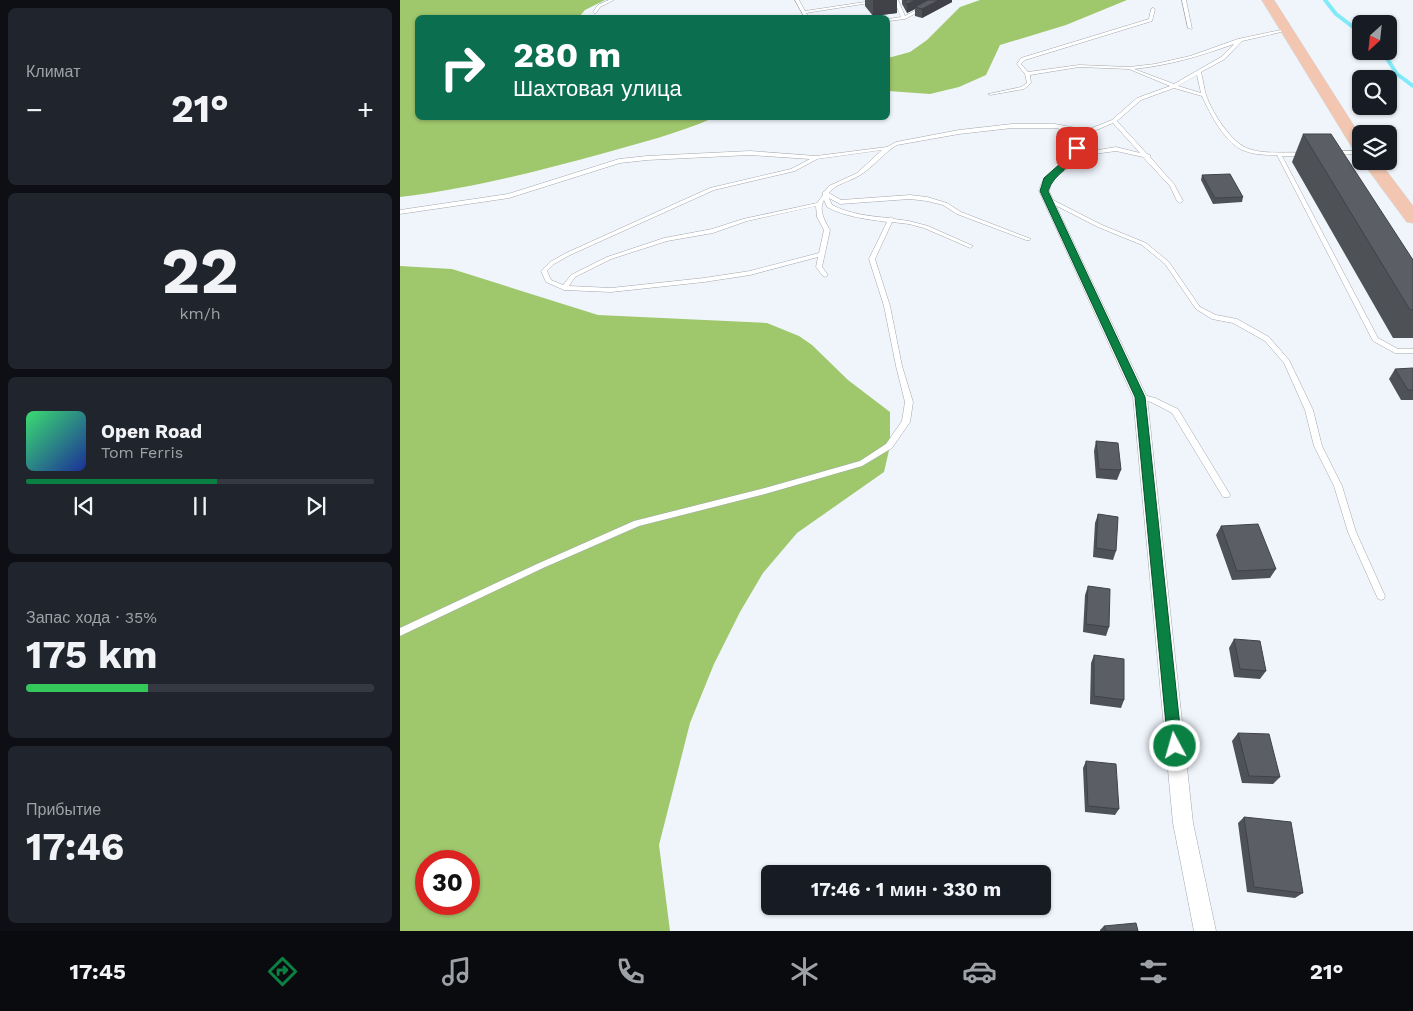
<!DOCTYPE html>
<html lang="ru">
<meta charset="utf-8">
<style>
:root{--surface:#171b24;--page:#20242c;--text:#f1f3f6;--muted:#9ea1a6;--line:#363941;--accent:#0b8043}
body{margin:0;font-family:"Work Sans",sans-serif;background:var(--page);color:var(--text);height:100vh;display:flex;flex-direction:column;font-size:19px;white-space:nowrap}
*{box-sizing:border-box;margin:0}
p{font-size:16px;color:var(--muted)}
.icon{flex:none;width:28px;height:28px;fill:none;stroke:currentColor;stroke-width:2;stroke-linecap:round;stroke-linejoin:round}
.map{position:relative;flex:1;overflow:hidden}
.panel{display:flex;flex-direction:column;gap:8px;padding:8px;background:#0d0f14;width:400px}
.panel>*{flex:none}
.hud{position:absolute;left:15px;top:15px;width:475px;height:105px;border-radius:8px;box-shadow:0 1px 4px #0004;background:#0b6e4f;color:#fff;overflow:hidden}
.needle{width:32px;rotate:207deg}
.controls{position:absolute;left:952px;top:15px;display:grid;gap:10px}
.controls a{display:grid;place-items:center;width:45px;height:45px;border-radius:8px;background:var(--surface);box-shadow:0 1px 4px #0004;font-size:25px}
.speed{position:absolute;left:15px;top:850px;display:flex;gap:10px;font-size:25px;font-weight:700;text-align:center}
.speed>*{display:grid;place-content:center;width:65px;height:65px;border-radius:50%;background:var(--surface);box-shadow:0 1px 4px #0004;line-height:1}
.speed .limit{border:8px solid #d22;background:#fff;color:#111}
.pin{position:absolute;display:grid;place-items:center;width:42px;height:42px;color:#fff;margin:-21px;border-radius:10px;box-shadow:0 2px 8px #0006}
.me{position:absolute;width:55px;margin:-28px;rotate:354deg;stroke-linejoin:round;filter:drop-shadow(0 0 4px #0008)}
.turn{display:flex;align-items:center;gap:18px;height:105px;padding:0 15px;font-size:22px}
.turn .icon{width:65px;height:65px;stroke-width:2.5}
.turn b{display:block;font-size:35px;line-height:42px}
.big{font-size:38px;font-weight:700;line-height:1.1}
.panel .card{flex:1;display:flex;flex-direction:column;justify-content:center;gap:8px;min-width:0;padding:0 18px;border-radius:8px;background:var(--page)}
.panel .dial{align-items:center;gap:0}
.dial b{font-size:65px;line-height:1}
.song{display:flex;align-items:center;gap:15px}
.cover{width:60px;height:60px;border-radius:8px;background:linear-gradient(135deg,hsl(140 70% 55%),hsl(230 70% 35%))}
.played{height:5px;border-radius:2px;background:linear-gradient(90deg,var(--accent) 55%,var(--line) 55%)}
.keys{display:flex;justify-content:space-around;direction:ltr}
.heat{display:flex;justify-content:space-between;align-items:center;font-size:28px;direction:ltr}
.charge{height:8px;border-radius:4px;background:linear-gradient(90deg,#34c759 35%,var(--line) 0)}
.trip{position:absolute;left:361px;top:865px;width:290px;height:50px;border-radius:8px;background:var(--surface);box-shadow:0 1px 4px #0004;font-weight:700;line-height:50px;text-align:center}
.tabs{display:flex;height:80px;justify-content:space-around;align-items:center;background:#090b0e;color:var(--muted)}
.tabs .icon{width:35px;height:35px}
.tabs .selected{color:var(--accent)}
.tabs b{font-size:22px;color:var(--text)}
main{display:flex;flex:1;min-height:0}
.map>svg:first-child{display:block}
.forest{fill:#9fc76c;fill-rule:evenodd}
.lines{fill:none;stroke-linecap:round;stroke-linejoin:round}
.stream{stroke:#80eaf9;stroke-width:4}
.service-casing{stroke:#a2a7ad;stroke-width:1}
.minor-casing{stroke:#a2a7ad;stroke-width:1}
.primary-casing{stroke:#d4d4d4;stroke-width:1}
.service{fill:#fff;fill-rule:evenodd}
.minor{fill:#fff;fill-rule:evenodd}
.primary{fill:#f2c6b0;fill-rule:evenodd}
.wall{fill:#4e5257}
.shaded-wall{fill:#404247}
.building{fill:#5b5f65;stroke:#404247}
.route{fill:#0b8043;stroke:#07532c}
</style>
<main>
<section class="panel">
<div class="card"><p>Климат</p>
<div class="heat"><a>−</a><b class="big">21°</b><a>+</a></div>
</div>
<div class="card dial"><b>22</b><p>km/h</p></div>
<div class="card">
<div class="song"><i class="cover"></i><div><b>Open Road</b><p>Tom Ferris</p></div></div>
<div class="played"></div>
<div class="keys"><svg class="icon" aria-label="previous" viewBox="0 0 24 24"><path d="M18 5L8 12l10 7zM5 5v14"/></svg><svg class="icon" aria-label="pause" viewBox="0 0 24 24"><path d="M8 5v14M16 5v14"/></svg><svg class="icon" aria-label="next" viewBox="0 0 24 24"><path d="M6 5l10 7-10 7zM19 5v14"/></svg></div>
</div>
<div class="card"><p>Запас хода · 35%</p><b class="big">175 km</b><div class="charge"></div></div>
<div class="card"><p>Прибытие</p><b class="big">17:46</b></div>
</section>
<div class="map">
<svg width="1013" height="931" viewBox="0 0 1013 931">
<rect width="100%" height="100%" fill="#f0f5fc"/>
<!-- forest -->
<path class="forest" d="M0 0H205L185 10 179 17 18 18V118H313C277 134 239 143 201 154 135 172 69 189 0 197Z
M580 0H727L666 25 600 45 586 75 559 87 530 94 488 91V58L510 52 527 40 560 7Z
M0 266 52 269 198 315 367 323 399 336 412 345 448 380 490 412V446L484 472 397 533 363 573 340 612 314 664 290 723 259 845 270 931H0ZM26 861H69V904H26Z"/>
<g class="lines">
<!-- stream -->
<path class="stream" d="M925 0 936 14 961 33
M982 51 997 74 1013 86"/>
<!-- service casing -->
<g class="service-casing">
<path id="service" d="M209 0H214L200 7 196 13H194L193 12 198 5Z
M395 0H399L405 11 478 0H488L406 13 409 18H405Z
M494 0H498L505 16 536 0H541L505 19 488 21V19L501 17Z
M782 0H786L792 29 788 28Z
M753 8 755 9 752 21 625 60 621 64 628 72 679 65 729 67 755 64 790 56 838 39 890 28V30L842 41 825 59 801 72C803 80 804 88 806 95 812 112 831 143 849 149 867 155 888 151 907 153V155L905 156H882L978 338 998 349H1013V353H995L973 341 877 155C867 155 855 155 845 151 826 145 810 114 802 96L774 88 741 100 717 121 747 154 750 155V157L774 184 783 201 780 203 777 201 770 186 743 157 716 151 672 157 671 156 674 154 716 147 740 153 713 123 687 134 655 128H612L559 134 497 145C483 153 474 167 460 175 450 182 436 183 429 193L441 200 510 195 527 197 547 203 561 212 631 239 630 240H626L557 214 543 205 527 201 510 199 440 204 429 198 432 205C450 214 468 216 489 218L491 217 494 219 509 221 528 226 573 246 570 248 568 247 524 228 509 224 492 222 475 259 490 306 502 366 513 402 510 422 492 448 462 466 365 494 239 526 143 568 0 636V628L137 564 234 521 365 488 460 461 486 444 502 421 505 402 496 366 484 306 469 259 487 222C466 219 446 217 427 207L424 200C418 210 425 221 430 230L422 267 428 275 425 277 423 276 416 267 418 257 350 275 304 282 211 292 164 290 146 282 141 271 150 262 166 253 310 188 391 169 410 159 350 155 247 160 220 163 109 198 0 214V210L108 194 219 159 247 156 350 151 416 156 487 147 496 142 559 130 612 124H655L687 130 712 120 737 98 770 86 729 69 679 67 630 75 631 83 624 89 590 95 588 94 621 87 627 83 625 74 617 64 621 58 749 19 751 9ZM834 44 821 57 774 84 734 69C771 65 800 56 834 44ZM797 75 801 93 778 86ZM482 150 457 173 429 186 425 191 423 192V195L417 203 343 219 312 229 264 238 207 257 171 275 163 285 151 280 147 271 154 264 170 255 314 190 395 171 417 159ZM416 206 417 217 424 230 419 253 350 271 304 278 211 288 169 286 175 277 211 259 267 241 313 233 347 221Z
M961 151V154L934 155 931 153 934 151Z
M649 198 702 225 746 243 769 262 800 307 816 315 837 319 869 337 889 360 913 410 922 446 942 486 956 532 985 596 984 599 981 600 978 599 948 532 934 486 914 446 905 410 884 363 865 341 833 323 812 319 796 309 765 264 742 245 698 227 647 201V199Z
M740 394 755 398 778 409 829 493 830 495 829 497H823L772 413 751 402 738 399 737 397 738 395Z"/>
</g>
<!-- minor casing -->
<g class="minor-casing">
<path id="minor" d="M687 129 692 132C685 141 683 152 676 161 666 172 652 175 649 191L747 397 793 823 816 931H794L773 823 733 397 639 191C642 172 660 170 669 155 675 146 675 133 687 129Z"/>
</g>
<!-- primary casing -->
<g class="primary-casing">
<path id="primary" d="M862 0H874L961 137V154L955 152 953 149Z
M962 161H979L1013 206V223L1007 222Z"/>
</g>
<!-- service -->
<use href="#service" class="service"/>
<!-- minor -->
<use href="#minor" class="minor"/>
<!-- primary -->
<use href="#primary" class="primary"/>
</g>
<!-- wall -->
<path class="wall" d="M461 0H497V13L473 16 465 6V0Z
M502 0H552V2L522 18 515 16V9L507 13 502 4Z
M903 134 1013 260V338H993L892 162Z
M802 175 843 197 842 202 813 204 801 180Z
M995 369H1013V400H1001L989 379Z
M696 441 721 470 717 480 696 478 694 451Z
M698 514 716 551 713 560 693 557 695 523Z
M821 526 876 569 870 578 832 580 816 535Z
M688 586 709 627 706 636 683 632 685 595Z
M834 639 866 671 860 679 834 677 829 648Z
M694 655 724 700 721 708 690 704 691 663Z
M838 733 880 777 873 784 842 783 832 741Z
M686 761 719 809 715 815 685 812 683 768Z
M844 817 903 893 895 898 847 892 838 823Z
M704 926 738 931H700V930Z"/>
<!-- shaded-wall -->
<path class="shaded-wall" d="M473 0H497V13L473 16Z
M515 0H532L515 7V9L507 13V4Z
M539 0H552V2L522 18V9Z"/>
<!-- building -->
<path class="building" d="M505 0H515L507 4Z
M528 0H539L522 9 515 7Z
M903 134H931L1013 260V310H1010Z
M830 174 843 197 815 198 802 175Z
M1013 368V390H1008L995 369Z
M696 441 718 443 721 470 699 469Z
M698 514 718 517 716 551 696 548Z
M858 524 876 569 837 571 821 526Z
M688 586 710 589 709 627 686 624Z
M834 639 860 641 866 671 840 669Z
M694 655 724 659V700L694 696Z
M838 733 869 734 880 777 849 776Z
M686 761 716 764 719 809 688 806Z
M844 817 891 822 903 893 854 887Z
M736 923 738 931H706L704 926Z"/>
<!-- route -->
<path class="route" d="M674 146 681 148C675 167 654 172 648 191L745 397 782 746 780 751 775 753 770 751 768 746 735 397 640 191 644 178 670 155Z"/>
</svg>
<div class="controls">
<a><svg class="needle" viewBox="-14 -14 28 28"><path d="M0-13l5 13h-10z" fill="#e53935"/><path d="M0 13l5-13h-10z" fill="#9ea1a6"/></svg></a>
<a><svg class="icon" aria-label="search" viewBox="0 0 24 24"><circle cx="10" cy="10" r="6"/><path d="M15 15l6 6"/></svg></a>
<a><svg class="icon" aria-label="layers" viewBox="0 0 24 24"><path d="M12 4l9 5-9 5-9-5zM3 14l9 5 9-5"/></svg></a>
</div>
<div class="speed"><div class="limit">30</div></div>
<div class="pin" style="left:677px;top:148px;background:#d93025"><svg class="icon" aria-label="arrive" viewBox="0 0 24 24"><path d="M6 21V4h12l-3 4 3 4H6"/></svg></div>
<svg class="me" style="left:775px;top:746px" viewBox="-20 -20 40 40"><circle r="17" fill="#0b8043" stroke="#fff" stroke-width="3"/><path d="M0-11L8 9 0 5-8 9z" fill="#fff"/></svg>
<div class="trip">17:46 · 1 мин · 330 m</div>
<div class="hud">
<div class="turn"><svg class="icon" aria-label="right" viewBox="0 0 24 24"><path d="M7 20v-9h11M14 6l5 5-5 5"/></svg><div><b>280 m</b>Шахтовая улица</div></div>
</div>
</div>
</main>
<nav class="tabs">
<b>17:45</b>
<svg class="icon selected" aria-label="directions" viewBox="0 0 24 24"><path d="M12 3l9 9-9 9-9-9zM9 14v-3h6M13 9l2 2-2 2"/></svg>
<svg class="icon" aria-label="music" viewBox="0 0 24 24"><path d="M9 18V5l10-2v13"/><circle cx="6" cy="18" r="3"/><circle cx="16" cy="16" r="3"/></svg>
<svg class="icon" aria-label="phone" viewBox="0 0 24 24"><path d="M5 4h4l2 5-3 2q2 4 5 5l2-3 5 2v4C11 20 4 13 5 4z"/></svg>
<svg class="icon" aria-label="climate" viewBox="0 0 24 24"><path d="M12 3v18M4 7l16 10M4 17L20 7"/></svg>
<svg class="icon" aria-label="car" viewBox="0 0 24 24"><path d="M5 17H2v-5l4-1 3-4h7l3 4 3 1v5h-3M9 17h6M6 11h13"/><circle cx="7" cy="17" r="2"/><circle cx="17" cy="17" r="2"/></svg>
<svg class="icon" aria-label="filters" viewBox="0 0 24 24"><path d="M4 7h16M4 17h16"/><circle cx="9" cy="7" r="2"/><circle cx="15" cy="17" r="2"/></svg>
<b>21°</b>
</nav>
